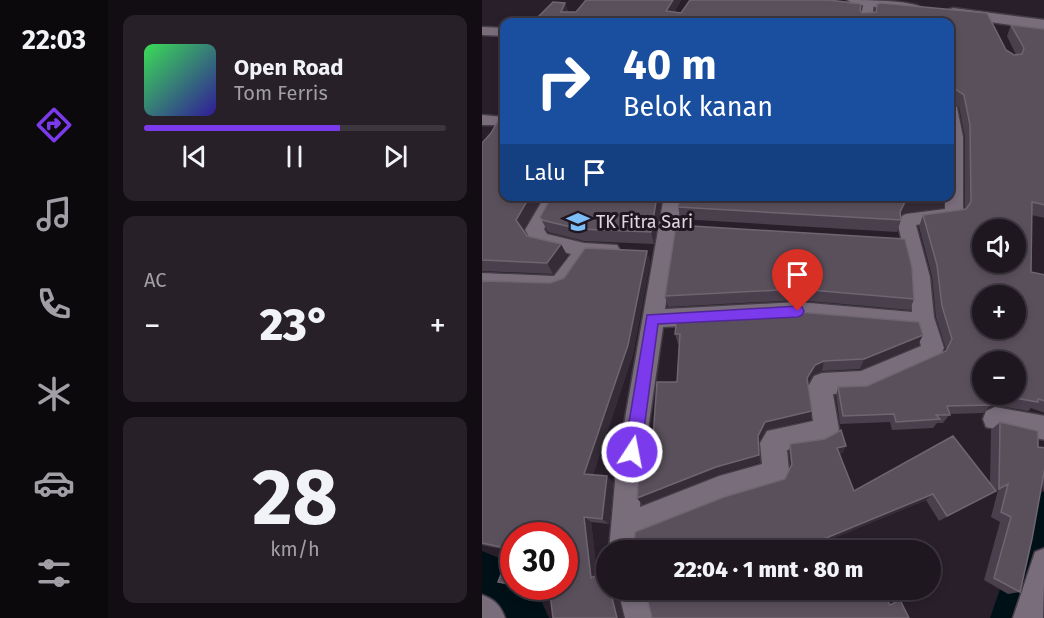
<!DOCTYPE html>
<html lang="id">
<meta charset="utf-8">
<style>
:root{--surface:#1f1720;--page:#272029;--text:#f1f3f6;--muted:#a19fa5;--line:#3c363e;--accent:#7c3aed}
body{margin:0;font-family:"Fira Sans",sans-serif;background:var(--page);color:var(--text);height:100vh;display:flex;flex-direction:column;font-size:22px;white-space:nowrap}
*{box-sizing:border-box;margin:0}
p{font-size:20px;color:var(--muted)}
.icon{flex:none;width:33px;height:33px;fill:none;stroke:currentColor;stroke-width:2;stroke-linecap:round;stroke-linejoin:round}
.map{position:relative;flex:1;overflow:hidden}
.panel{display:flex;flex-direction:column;gap:15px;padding:15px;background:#110d12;width:374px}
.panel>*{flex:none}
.banner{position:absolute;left:18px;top:18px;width:454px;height:183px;border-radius:12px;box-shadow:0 3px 9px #0003,0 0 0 2px var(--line);background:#1a4fa0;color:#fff;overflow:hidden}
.buttons{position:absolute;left:490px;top:219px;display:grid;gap:12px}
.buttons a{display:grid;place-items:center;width:54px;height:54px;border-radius:50%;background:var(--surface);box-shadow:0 3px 9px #0003,0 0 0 2px var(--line);font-size:30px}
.speed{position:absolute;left:18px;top:522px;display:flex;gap:12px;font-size:30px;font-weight:700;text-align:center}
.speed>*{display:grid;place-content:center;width:78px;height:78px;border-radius:50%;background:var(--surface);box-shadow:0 3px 9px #0003,0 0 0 2px var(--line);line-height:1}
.speed .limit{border:9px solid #d22;background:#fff;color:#111}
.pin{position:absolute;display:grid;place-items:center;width:51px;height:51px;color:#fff;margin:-62px -26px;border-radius:50% 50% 50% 0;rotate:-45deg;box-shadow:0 0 6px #0007}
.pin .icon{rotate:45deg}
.me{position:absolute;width:66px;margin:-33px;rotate:11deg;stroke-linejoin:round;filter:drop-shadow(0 0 4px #0008)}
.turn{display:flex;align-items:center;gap:21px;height:126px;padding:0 24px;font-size:27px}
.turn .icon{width:78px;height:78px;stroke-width:2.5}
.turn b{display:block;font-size:42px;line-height:51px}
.then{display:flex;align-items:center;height:57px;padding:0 24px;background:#0003;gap:12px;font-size:22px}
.big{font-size:45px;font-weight:800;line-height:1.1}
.panel .card{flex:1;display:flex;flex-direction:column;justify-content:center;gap:9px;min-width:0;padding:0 21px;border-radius:12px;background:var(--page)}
.panel .dial{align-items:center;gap:0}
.dial b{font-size:78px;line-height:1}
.song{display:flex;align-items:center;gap:18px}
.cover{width:72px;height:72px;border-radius:9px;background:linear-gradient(135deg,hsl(130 70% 55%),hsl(250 70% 35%))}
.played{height:6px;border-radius:3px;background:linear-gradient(90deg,var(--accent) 65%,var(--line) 65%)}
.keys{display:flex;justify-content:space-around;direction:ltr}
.heat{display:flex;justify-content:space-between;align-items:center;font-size:33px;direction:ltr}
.trip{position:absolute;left:114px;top:540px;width:345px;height:60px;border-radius:30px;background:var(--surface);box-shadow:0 3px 9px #0003,0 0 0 2px var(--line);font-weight:800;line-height:60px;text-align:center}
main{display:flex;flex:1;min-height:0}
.tabs{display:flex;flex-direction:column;width:108px;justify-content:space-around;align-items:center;background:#0c090d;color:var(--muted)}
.tabs .icon{width:42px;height:42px}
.tabs .on{color:var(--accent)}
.tabs b{font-size:27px;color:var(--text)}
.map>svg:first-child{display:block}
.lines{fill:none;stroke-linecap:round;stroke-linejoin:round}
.river{fill:#001017;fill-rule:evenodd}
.minor-casing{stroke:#433b45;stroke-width:3}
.tertiary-casing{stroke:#433b45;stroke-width:3}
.minor{fill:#796d7c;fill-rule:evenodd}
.tertiary{fill:#796d7c;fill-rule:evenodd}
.wall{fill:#4a3f4c;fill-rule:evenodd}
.shaded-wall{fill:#362c38}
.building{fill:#5a505c;stroke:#6f6571;stroke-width:1.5;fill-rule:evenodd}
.route{fill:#7c3aed;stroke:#51269a;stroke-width:1.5}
.labels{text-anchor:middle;stroke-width:6;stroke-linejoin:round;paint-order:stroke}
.poi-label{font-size:18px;fill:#dfd8e0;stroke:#201621;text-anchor:start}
</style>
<main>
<nav class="tabs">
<b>22:03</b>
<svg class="icon on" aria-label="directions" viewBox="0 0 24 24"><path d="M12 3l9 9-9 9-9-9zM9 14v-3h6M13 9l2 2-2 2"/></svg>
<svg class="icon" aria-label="music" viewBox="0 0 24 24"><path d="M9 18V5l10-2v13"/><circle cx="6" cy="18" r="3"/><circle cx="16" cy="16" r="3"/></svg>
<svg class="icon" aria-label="phone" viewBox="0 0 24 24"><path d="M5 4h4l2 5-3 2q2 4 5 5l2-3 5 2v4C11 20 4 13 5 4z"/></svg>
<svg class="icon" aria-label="climate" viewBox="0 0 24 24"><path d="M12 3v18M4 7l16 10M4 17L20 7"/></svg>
<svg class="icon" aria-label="car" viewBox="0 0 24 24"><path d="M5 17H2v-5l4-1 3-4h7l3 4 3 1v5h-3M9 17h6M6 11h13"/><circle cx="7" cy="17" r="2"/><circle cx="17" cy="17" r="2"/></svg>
<svg class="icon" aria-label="filters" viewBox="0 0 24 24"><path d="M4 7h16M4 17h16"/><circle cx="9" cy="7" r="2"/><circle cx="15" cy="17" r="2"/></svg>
</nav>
<section class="panel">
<div class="card">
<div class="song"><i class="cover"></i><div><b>Open Road</b><p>Tom Ferris</p></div></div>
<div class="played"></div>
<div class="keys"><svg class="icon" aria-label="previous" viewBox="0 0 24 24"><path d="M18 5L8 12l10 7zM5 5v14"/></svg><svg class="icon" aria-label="pause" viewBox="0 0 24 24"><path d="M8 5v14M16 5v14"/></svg><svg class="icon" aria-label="next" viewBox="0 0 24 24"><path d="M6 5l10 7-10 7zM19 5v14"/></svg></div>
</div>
<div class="card"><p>AC</p>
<div class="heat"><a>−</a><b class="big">23°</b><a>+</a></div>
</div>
<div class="card dial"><b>28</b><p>km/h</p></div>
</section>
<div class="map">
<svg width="563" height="618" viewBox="0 0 563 618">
<rect width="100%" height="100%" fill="#291f2b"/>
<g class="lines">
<!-- river -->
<path class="river" d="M563 491V618H508L528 560 534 519 543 499Z
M0 551 22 560 32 570V586H48L57 596 67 618H0Z"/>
<!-- minor casing -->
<g class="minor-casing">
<path id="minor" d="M382 0 392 2 390 22H378Z
M0 27 22 28V36L0 35Z
M468 103 475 107 481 137V214L478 218 434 225 448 277 452 317 462 348 457 359 380 393 351 394 357 429 354 437 340 444 305 450 307 470 301 483 243 501 156 535 155 550H127L134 470 182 196H200L183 309 316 302 430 312 428 277 416 225 420 216 424 214 463 209V196H468ZM316 320 424 331 434 330 439 346 379 371 340 373 332 376 326 387 331 421 285 431 278 443 280 464 237 476 158 507 160 470 181 327Z
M0 115 22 117V125H0Z
M63 196H80L62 229 65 234 102 243 135 245 138 250 135 255 107 257 86 288 75 292 0 289V273L72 276 89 254 52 245 43 230Z
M513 407 563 416V440L504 427 501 419 504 411Z
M563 548 561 618H531L553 552Z
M136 590H166L173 618H143Z
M0 595C13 600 18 605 23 618H0Z"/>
</g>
<!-- tertiary casing -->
<g class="tertiary-casing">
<path id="tertiary" d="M365 0C381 0 430 0 440 8L433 12 372 4Z
M471 8 563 20V30L466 16 463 13 466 10Z"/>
</g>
<!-- minor -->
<use href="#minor" class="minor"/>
<!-- tertiary -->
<use href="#tertiary" class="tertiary"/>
</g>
<!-- wall -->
<path class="wall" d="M104 0H199L192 12 199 13 208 0H347L379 4 378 10 380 13 394 12 395 4 399 3 505 13 524 50 532 55H534L525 36 529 25 563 29V218L549 215V272L563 275V413L549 408 546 411 513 405 506 408 501 413 468 414 461 423H455L451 428 410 430 408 422 358 424 354 396 356 387 385 386 462 352 464 349 454 317 450 276 437 227 441 215 483 209V137L477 107 470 102 471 182 468 188V22H53L52 21 71 2 83 3 86 12H94ZM501 230H534V262H501ZM501 296H534V328H501ZM501 362H534V394H501Z
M9 133 22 196H61L41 231 45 236 85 255 71 274 0 271V143Z
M70 196H180L172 244 102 241 66 232 58 217Z
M198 196H465L461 207 419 214 418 216 419 220 415 232 199 219 196 207Z
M194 225 432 299 428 310 316 300 186 307 183 296Z
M165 251 168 262 151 354 111 475 131 482 127 524 109 522 115 575 124 590H134L141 618H71L68 594 29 551 0 545V281L68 283Z
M193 334 436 345 378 369 340 371 331 374 326 383 330 411 328 419 283 430 276 442 278 462 236 474 160 504 155 498 169 466 195 382 197 344H196Z
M518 422 556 447 563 448V497L560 483 538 592 526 594 502 580 518 522 509 517 516 490 457 521 444 500 323 550H148L303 479 309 467 307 452 308 444 361 453 357 454 372 491 508 483 509 430Z"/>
<!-- shaded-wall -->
<path class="shaded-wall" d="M191 0H199L186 22 184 11Z
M83 3 87 14 79 12Z
M48 196H61L41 231 34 220Z
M175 196H180L172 244 169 232Z
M458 196H465L461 207 419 214 416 220 418 212 423 202Z
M79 244 85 255 71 274 65 263Z
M165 251 168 262 151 354 109 481 102 474Z
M441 335 436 345 378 369 382 359Z
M342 361 340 371 331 374 324 387 325 378 333 365Z
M522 396 513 405 506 408 511 400Z
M330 411 328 419 283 430 276 443V436L283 422Z
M364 446 361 453 352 455 355 448Z
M277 455 278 462 236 474 160 504 155 498 234 467Z
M125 476 131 482 127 524 120 519Z
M451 494 444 500 323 550H315Z
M102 517 109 522 116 581 109 578Z
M128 590H134L141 618H135Z"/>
<!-- building -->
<path class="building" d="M104 0H191L184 11 199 13 208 0H347L379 4 378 10 380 13 394 12 395 4 399 3 505 13 524 50 532 55 540 54 542 48 529 25 563 29V205L550 202 549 272 563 275V401L556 399V402L522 396 511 400 509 405 465 406 468 415H454L458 419 414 422 412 414 361 416 356 387 385 386 464 351 470 339 460 306 455 265 441 215 484 209 489 202 488 125 482 95 473 89 470 91 471 182 468 183V22H73L52 21 71 2 83 3 79 12H94ZM501 230H534V262H501ZM501 296H534V328H501ZM501 362H534V394H501Z
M22 110V196H48L34 220 45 236 79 244 65 263 0 260V143L9 133Z
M70 196H175L169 232 97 229 60 220 58 217Z
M198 196H458L423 202 418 212 419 220 196 207Z
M194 225 423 239 430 267 432 299 317 289 183 296Z
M103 248 165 251 146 345 102 474 125 476 120 519 102 517 109 578 124 571V590H128L135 618H71L68 594 36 586H82V536H32V585L16 582 29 549 0 543V281L68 283 82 278Z
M317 312 437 322 441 335 382 359 342 361 333 365 325 378 330 411 283 422 276 436 277 455 234 467 155 498 157 470 169 466 175 382H195L198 334H193L195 318Z
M518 422 556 431V447L563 448V467L550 539 538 592 512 578 529 517 519 512 526 484 517 489Z
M359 430 364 446 355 448 372 491 471 436 514 491 465 516 451 494 315 550H148L147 548 152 546 153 532 242 497 303 479 310 464 308 444 343 439Z
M163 590H308L311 596 323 590H400L408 605 418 600 427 618H170Z"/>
<!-- route -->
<path class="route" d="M316 306 320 307 322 311 320 315 316 317 176 324 159 452 156 458 150 460 145 458 142 452 165 315Z"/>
<!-- icons -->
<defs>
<g id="school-bare" transform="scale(1.8)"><path d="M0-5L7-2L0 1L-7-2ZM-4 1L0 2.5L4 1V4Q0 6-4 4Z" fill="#7dbef9" stroke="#201621" stroke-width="2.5" paint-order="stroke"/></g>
</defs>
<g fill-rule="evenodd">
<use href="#school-bare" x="96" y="222"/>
</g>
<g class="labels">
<!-- poi labels -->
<g class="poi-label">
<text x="114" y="228">TK Fitra Sari</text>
</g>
</g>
</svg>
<div class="buttons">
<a><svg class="icon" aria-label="sound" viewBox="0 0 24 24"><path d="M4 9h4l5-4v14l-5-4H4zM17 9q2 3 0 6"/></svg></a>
<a>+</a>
<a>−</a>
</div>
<div class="speed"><div class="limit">30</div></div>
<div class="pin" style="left:316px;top:311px;background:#d93025"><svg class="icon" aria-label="arrive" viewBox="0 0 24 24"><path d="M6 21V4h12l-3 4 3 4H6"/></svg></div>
<svg class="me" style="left:150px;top:452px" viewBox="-20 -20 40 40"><circle r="17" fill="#7c3aed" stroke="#fff" stroke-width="3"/><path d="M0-11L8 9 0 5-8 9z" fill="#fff"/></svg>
<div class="trip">22:04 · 1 mnt · 80 m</div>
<div class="banner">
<div class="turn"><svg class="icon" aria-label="right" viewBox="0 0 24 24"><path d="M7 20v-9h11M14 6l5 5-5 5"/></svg><div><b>40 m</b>Belok kanan</div></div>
<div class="then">Lalu<svg class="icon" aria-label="arrive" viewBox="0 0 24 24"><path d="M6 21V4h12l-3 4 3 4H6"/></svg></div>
</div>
</div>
</main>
